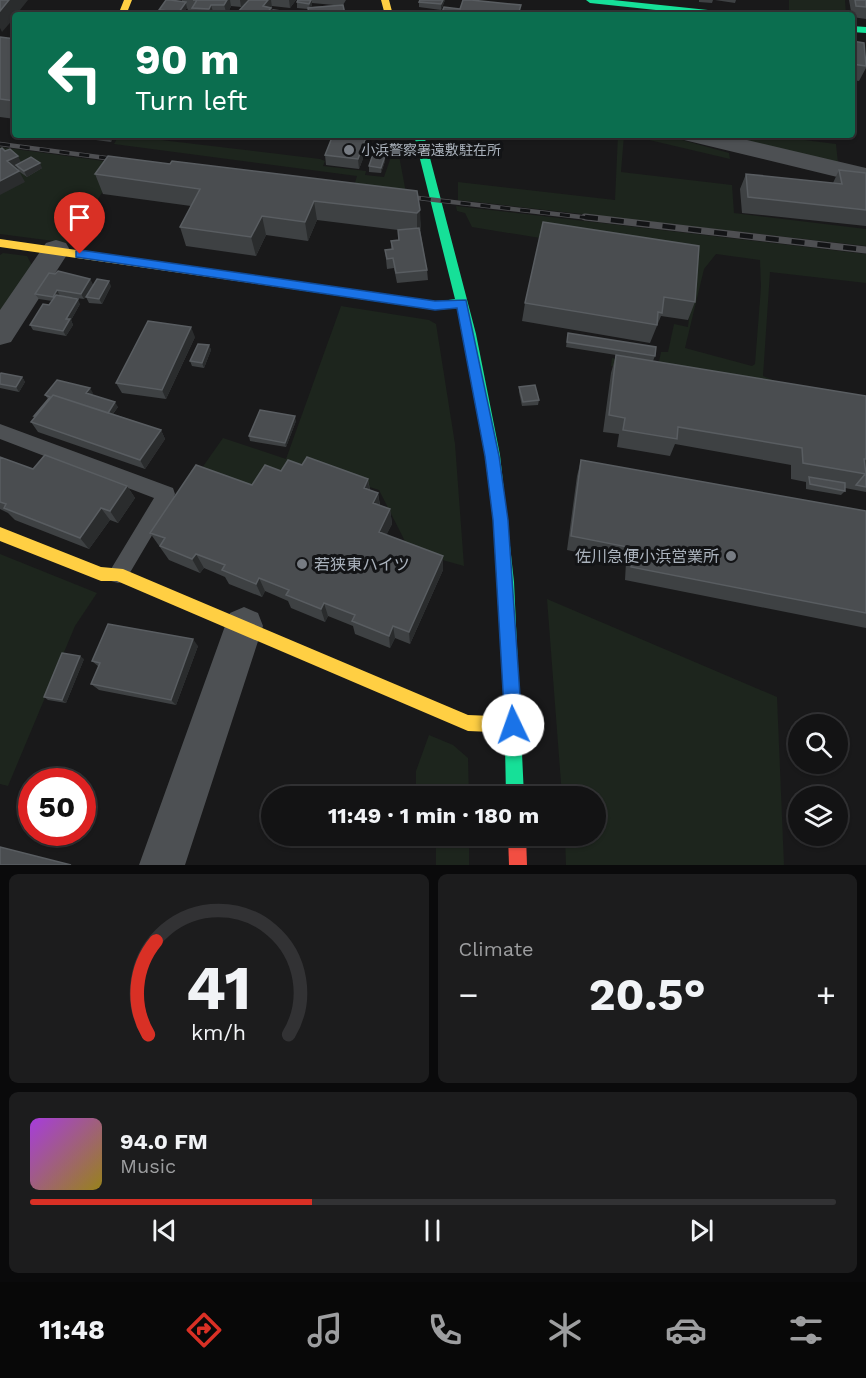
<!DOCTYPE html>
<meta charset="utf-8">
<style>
:root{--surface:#131314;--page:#1c1c1d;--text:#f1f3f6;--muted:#9d9ea0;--line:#323234;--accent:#d93025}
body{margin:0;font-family:"Work Sans","Noto Sans JP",sans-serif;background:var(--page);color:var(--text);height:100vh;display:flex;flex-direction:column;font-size:22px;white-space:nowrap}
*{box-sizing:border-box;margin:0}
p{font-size:20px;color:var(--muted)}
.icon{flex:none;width:33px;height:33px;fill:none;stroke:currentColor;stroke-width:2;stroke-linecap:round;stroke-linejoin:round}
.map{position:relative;height:865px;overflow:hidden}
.sheet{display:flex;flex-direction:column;gap:9px;padding:9px;background:#0a0a0b;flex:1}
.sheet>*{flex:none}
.guide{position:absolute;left:12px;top:12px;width:843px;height:126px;border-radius:6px;box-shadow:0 2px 4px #0004,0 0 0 2px var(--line);background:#0b6e4f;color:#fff;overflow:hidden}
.buttons{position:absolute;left:788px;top:714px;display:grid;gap:12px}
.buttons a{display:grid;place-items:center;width:60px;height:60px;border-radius:50%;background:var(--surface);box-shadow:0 2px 4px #0004,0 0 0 2px var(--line);font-size:30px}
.speed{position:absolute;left:18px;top:768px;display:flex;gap:12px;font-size:30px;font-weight:700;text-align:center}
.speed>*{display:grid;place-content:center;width:78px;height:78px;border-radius:50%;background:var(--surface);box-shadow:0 2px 4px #0004,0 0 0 2px var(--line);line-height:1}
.speed .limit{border:9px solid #d22;background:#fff;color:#111}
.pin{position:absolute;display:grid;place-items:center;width:51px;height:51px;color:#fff;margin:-62px -26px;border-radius:50% 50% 50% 0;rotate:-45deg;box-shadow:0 0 6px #0007}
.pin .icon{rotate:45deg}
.me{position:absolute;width:66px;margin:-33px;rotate:357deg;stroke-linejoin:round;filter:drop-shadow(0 0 4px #0008)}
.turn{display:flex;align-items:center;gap:21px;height:126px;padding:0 24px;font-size:27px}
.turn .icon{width:78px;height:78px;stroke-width:2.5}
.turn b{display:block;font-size:42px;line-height:51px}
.big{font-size:45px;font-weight:700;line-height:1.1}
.sheet .tile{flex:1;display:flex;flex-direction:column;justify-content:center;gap:9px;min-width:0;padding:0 21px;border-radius:9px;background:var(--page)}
.sheet .dial{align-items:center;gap:0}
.dial svg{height:156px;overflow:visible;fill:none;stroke:var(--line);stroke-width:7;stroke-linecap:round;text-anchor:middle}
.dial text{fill:var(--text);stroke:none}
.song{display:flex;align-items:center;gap:18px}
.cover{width:72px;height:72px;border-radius:9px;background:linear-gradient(135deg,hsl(280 70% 55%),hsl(50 70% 35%))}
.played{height:6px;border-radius:3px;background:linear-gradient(90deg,var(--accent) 35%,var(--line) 35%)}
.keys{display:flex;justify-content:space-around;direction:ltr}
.heat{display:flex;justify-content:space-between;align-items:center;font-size:33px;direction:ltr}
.sheet .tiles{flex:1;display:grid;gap:9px;grid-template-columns:1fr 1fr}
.tile:last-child{grid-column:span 2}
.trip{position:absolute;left:261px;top:786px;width:345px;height:60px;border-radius:30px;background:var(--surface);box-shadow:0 2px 4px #0004,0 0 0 2px var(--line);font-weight:700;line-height:60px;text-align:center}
.dock{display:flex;height:96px;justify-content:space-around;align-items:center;background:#080808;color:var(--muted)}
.dock .icon{width:42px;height:42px}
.dock .active{color:var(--accent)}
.dock b{font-size:27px;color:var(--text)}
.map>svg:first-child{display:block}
.green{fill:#1d251d;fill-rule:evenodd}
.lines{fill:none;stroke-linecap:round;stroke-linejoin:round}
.lane{fill:#4d5053;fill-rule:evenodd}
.street{fill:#4d5053;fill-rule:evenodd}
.fast{fill:#16e098;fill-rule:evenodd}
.slow{fill:#ffcf43;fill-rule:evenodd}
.jam{fill:#f24e42;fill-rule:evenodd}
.rail-far1-casing{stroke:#4e4f52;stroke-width:4.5}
.rail-casing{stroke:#4e4f52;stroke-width:7}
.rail-far1{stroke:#131416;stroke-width:3;stroke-dasharray:10;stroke-linecap:butt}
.rail{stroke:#131416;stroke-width:4.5;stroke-dasharray:13;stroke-linecap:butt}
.wall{fill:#3e4143;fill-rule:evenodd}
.shaded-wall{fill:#2a2c2d}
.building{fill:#4a4d50;stroke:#595d61;stroke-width:1.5}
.route{fill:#1a73e8;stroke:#114b97;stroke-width:1.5}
.poi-dot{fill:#777c83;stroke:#131416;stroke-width:2}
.labels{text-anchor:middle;stroke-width:6;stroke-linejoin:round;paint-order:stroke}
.far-poi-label{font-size:14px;fill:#aab2bc;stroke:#131416;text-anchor:start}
.poi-label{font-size:16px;fill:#aab2bc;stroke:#131416;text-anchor:end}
</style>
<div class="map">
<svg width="866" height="865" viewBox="0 0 866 865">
<rect width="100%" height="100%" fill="#19191a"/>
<!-- green -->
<path class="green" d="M789 0H845L846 15 789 13Z
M119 135 320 159 325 161 323 166 366 171 365 175 384 177 392 154 398 150 406 193 354 186 357 176 114 144Z
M618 135H624L621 172 732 185 734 213 866 229V246L458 200V182L615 200Z
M628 135H664L729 153 730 159Z
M723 135H765L836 144 838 163Z
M0 147 260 182 115 173 69 243 0 234Z
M456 206 866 254V283L770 272 763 376 820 400 758 392 611 366 612 358 658 366 661 352H668L674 324 688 327 695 263 472 227 465 213 457 211ZM716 254 760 260 761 287 755 364 752 366 685 348 704 269Z
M3 253 27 256 33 267 0 315V255Z
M341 306 429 320 436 324 455 444 464 566 410 551 379 490 309 468 257 498 197 475 223 438 286 459Z
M0 554 97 593 75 626 8 786 0 784Z
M547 599 777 697 784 865H566L565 836H596V796H562Z
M429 735 453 745 468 758 469 796H416V771Z
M426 836H469V865H436V847Z"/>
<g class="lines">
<!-- lane -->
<path class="lane" d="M0 424 173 488 175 494 173 500 125 581 118 583 111 581 108 574 154 498 0 439Z"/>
<!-- street -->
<path class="street" d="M681 135H726L866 168V184L684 140Z
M56 240 66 243 70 250 11 342 0 345V310L46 243Z
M244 607 258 613 263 626 185 865H139L225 626 230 613Z"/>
<!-- fast -->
<path class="fast" d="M586 0H613L727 12 731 15H703L590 3Z
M852 26 866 27V33L852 32Z
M414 135H424L476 334 500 455 514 582 524 796H506C504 696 503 595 491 496 484 433 472 370 457 308L435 310 285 288 279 284 285 280 435 302 455 299Z"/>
<!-- slow -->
<path class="slow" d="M124 0H132L128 10 124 13 120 10Z
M381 0H389L393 15H385Z
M0 239 285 280 291 284 285 288 0 247Z
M0 527 101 567 123 569 468 715 513 717 519 719 521 725 519 731 513 733 468 731 117 581H101L0 541Z"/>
<!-- jam -->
<path class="jam" d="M508 836H526L527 865H509Z"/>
<!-- rail-far1 casing -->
<g class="rail-far1-casing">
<path id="rail-far1" d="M0 144 121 160
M401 196 598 219"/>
</g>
<!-- rail casing -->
<g class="rail-casing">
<path id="rail" d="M585 217 866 250"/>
</g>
<!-- rail-far1 -->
<use href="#rail-far1" class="rail-far1"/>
<!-- rail -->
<use href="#rail" class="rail"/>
</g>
<!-- wall -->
<path class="wall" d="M182 0H248L241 7 231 6 227 15H230H194L193 11 188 10 187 8 182 15H160L159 10 182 1Z
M249 0H296L290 8 272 6V12L307 14 308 15H235Z
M298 0H346L343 5 345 14 309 15 308 9 297 8V2ZM312 3 334 5 311 7 312 5Z
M445 0 441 10 419 7V2Z
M699 0H713L712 3 699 2Z
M715 0H736L735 3Z
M849 0H866V19L852 17Z
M0 37 15 39V119L0 117Z
M852 41 866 60V68L859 81 852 80Z
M58 135H115L111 142Z
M187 135H196L195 137 187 136Z
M203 135H214L212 139 204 138Z
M333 135H372L359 169 326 165 325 155Z
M2 148 21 162 42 168 27 177 17 170 25 182Z
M385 161 381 173 369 172V166Z
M170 164 417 191 421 229 420 230 427 270 428 280 397 283 394 268 387 269 385 250 391 249V241L398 240V230L317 220 308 241 266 235 256 256 186 246 180 227 191 206 103 194 95 174Z
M839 170 866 173V226L742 213 740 189 746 174 833 183Z
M543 222 695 302 688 320 661 316 650 343 522 321 525 303Z
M90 279 93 285 84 299 60 296 80 304 71 320 73 325 66 336 33 330 30 325 49 305 52 301 39 299 35 294Z
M111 286 102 304 89 303 86 297Z
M568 333 655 356 653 361 866 396V492L845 488V491L841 495 806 489V482L791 479V465L675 444 670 456 617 447 619 434 603 432 611 373 616 355 566 347Z
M195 337 166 399 122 393 116 383Z
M209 345 211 350 204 368 192 366 190 361Z
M0 374 22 377 25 382 19 392 0 388Z
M519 387 539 400 538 405 522 406 519 392Z
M93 393 91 394 118 407 113 414 161 430 165 439 145 469 38 432 31 422 35 417 34 416 48 399 45 395Z
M296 421 286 447 250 441 249 436Z
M0 457 33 469 127 486 135 498 118 523 110 520 89 549 15 520 8 513 0 509Z
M581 460 866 511V628L625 580 626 562 567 550 577 476Z
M302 465 368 479 370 490 378 493 380 505 390 509 392 524 386 535 443 570 410 644 395 638 390 648 355 634 353 626 328 616 325 622 291 608 288 601 265 591 262 597 229 584 225 577 204 568 200 573 169 560 150 533 281 471Z
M198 646 176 705 99 690 91 684 99 667 92 661Z
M84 659 66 703 48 700 44 697Z"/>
<!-- shaded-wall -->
<path class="shaded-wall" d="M9 0H28L16 15H15V17L2 32 0 28V11Z
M227 0H230L231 6 227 15 224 5Z
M240 0H248L241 7Z
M268 0H271L273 15H264L263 6Z
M289 0H296L290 8Z
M312 0V5L310 9 309 4Z
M443 0H445L441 10V4Z
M186 3 187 8 182 15H180L179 12Z
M211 5 214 15H210L209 9Z
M109 135H115L111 142 109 136Z
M367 135H372L359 169 358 159Z
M18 156 23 166 16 165 18 169 13 172 7 161Z
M385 156V161L381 173V168Z
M40 163 42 168 27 177 24 171Z
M19 171 25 182 0 195V181Z
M314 201 317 220 308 241 305 222Z
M420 210 421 229 417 232V213Z
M262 216 266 235 256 256 251 237Z
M90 279 93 285 84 299 81 294Z
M109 281 111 286 102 304 99 299Z
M57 290 60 296 56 302 53 297Z
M78 299 80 304 71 320 73 325 66 336 63 331 66 319Z
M191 327 195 337 166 399 162 390Z
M209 345 211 350 204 368 202 363Z
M22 377 25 382 19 392 16 387Z
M90 388 93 393 89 398 86 393Z
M115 402 118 407 108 420 105 416Z
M295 416 296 421 286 447 285 443Z
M161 430 165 439 145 469 140 460Z
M368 479 370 495 364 488Z
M127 486 135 498 118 523 110 511Z
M378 493 380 508 373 503Z
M101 508 110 520 89 549 80 538Z
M390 509 392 524 381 546 379 532Z
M196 554 204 568 200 573 192 559Z
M443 556V570L410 644 409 632Z
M259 578 265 591 262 597 256 584Z
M324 603 328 616 325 622 321 609Z
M393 626 395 638 390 648 389 636Z
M193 639 198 646 176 705 171 700Z
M80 656 84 659 66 703 62 700Z"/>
<!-- building -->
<path class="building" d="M0 0H9L0 11Z
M166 0H170L186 2 179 12 159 10Z
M193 0H227L224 5H211L209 9 192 8 197 0Z
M249 0H268L263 6 271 8 265 15H235Z
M298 0H311L309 4 297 2Z
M420 0H443L441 4 419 2Z
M463 0H471L521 5 518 15H441L444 7 460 9Z
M855 0H866V7L856 6Z
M343 5 345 14 309 15 308 8Z
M273 10 307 14V15H270Z
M422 12 439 14 421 15Z
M360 13 361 15H329Z
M0 37 15 39V101L0 99Z
M852 41 864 43 866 66 852 64Z
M333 135H367L358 159 325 155Z
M2 148 5 151 10 149 18 156 7 161 19 171 0 181V149Z
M373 154 385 156 381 168 369 166Z
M108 156 170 164 172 161 417 191 420 210 417 213 314 201 305 222 262 216 251 237 180 227 200 189 95 174Z
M31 157 40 163 24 171 16 165Z
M839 170 866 173V210L748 197 746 174 842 184Z
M543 222 699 246 695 302 664 297 662 313 658 312 657 325 525 303Z
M419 228 427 270 396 273 393 258 387 259 385 250 393 249 391 241 399 240 398 230Z
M58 271 90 279 81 294 57 290 53 297 35 294 49 273 55 274Z
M97 279 109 281 99 299 86 297Z
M56 295 78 299 66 319H70L63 331 30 325 43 304 49 305Z
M148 321 191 327 162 390 116 383Z
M568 333 656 347 655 356 567 342Z
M198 344 209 345 202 363 190 361Z
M616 355 866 396V459H864L866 474 803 463 802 448 678 427 677 439 623 430 625 418 609 415Z
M1 373 22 377 16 387 0 384V374Z
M57 380 90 388 86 393 115 402 108 413 53 395 36 416H34L50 397 45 395Z
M535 385 539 400 523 402 519 387Z
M53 395 161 430 140 460 31 422Z
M260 410 295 416 285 443 249 436Z
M45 455 127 486 110 511 101 508 80 538 4 508 6 504 0 502V457L33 469Z
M307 457 368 479 364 488 378 493 373 503 390 509 379 532 443 556 409 632 393 626 389 636 352 621 355 615 324 603 321 609 286 595 289 590 259 578 256 584 222 570 225 565 196 554 192 559 160 546 165 538 150 533 196 465 252 485 265 465 281 471 288 460 302 465Z
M581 460 866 511V613L631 567 633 548 571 536Z
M866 473V487L856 485Z
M809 477 845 483V491L810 484Z
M108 624 193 639 171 700 91 684 100 663 92 661Z
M62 653 80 656 62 700 44 697Z
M0 847 71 865H0Z"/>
<!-- route -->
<path class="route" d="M80 250 435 301 466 300 499 456 508 520 522 725 519 731 513 734 507 731 505 725 493 520 485 456 457 308 435 310 76 257V251Z"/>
<!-- markers -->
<g class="poi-dot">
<circle cx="349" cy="150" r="6"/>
<circle cx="731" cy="556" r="6"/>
<circle cx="302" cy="564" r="6"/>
</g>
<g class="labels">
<!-- far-poi labels -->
<g class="far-poi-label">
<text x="361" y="155">小浜警察署遠敷駐在所</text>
</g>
<!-- poi labels -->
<g class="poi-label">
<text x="719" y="562">佐川急便小浜営業所</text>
<text x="314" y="570" text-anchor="start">若狭東ハイツ</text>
</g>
</g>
</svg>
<div class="buttons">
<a><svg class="icon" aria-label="search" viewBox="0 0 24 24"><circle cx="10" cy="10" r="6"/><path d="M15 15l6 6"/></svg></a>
<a><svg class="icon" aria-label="layers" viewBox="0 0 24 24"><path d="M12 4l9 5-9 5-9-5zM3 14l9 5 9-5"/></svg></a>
</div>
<div class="speed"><div class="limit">50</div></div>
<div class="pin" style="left:80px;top:254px;background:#d93025"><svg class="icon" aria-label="arrive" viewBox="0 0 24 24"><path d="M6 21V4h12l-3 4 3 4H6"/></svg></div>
<svg class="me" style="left:513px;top:725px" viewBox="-20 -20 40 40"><circle r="19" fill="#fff"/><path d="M0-13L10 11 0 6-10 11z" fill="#1a73e8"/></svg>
<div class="trip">11:49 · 1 min · 180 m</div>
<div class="guide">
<div class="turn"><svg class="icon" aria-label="left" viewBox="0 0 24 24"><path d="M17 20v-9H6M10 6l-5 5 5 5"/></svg><div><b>90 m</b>Turn left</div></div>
</div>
</div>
<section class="sheet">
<div class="tiles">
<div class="tile dial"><svg viewBox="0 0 100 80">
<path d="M14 69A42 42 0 1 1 86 69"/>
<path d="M14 69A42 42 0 0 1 18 21" stroke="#d93025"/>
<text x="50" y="56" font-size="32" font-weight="700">41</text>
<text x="50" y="72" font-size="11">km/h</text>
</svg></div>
<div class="tile"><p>Climate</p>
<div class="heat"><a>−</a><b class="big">20.5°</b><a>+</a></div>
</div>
<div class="tile">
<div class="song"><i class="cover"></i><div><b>94.0 FM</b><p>Music</p></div></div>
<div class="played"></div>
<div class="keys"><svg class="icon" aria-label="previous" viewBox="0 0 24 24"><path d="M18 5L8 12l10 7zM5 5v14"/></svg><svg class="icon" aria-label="pause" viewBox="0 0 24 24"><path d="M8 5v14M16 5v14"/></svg><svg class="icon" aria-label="next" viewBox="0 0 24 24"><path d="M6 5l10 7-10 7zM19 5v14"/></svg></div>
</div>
</div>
</section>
<nav class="dock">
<b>11:48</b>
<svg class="icon active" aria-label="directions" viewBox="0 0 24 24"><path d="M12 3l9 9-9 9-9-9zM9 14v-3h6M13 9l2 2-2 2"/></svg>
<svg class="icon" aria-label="music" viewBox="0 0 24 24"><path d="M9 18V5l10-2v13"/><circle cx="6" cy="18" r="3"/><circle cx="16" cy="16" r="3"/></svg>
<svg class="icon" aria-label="phone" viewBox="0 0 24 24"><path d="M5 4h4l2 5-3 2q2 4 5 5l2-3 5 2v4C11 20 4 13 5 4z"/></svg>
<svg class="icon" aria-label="climate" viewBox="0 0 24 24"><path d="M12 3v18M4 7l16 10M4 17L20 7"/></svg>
<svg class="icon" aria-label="car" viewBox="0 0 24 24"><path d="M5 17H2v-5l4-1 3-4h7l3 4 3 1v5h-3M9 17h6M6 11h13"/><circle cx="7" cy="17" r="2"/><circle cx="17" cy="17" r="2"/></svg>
<svg class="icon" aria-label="filters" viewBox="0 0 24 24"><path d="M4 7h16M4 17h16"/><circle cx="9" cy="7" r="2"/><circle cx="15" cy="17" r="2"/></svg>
</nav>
